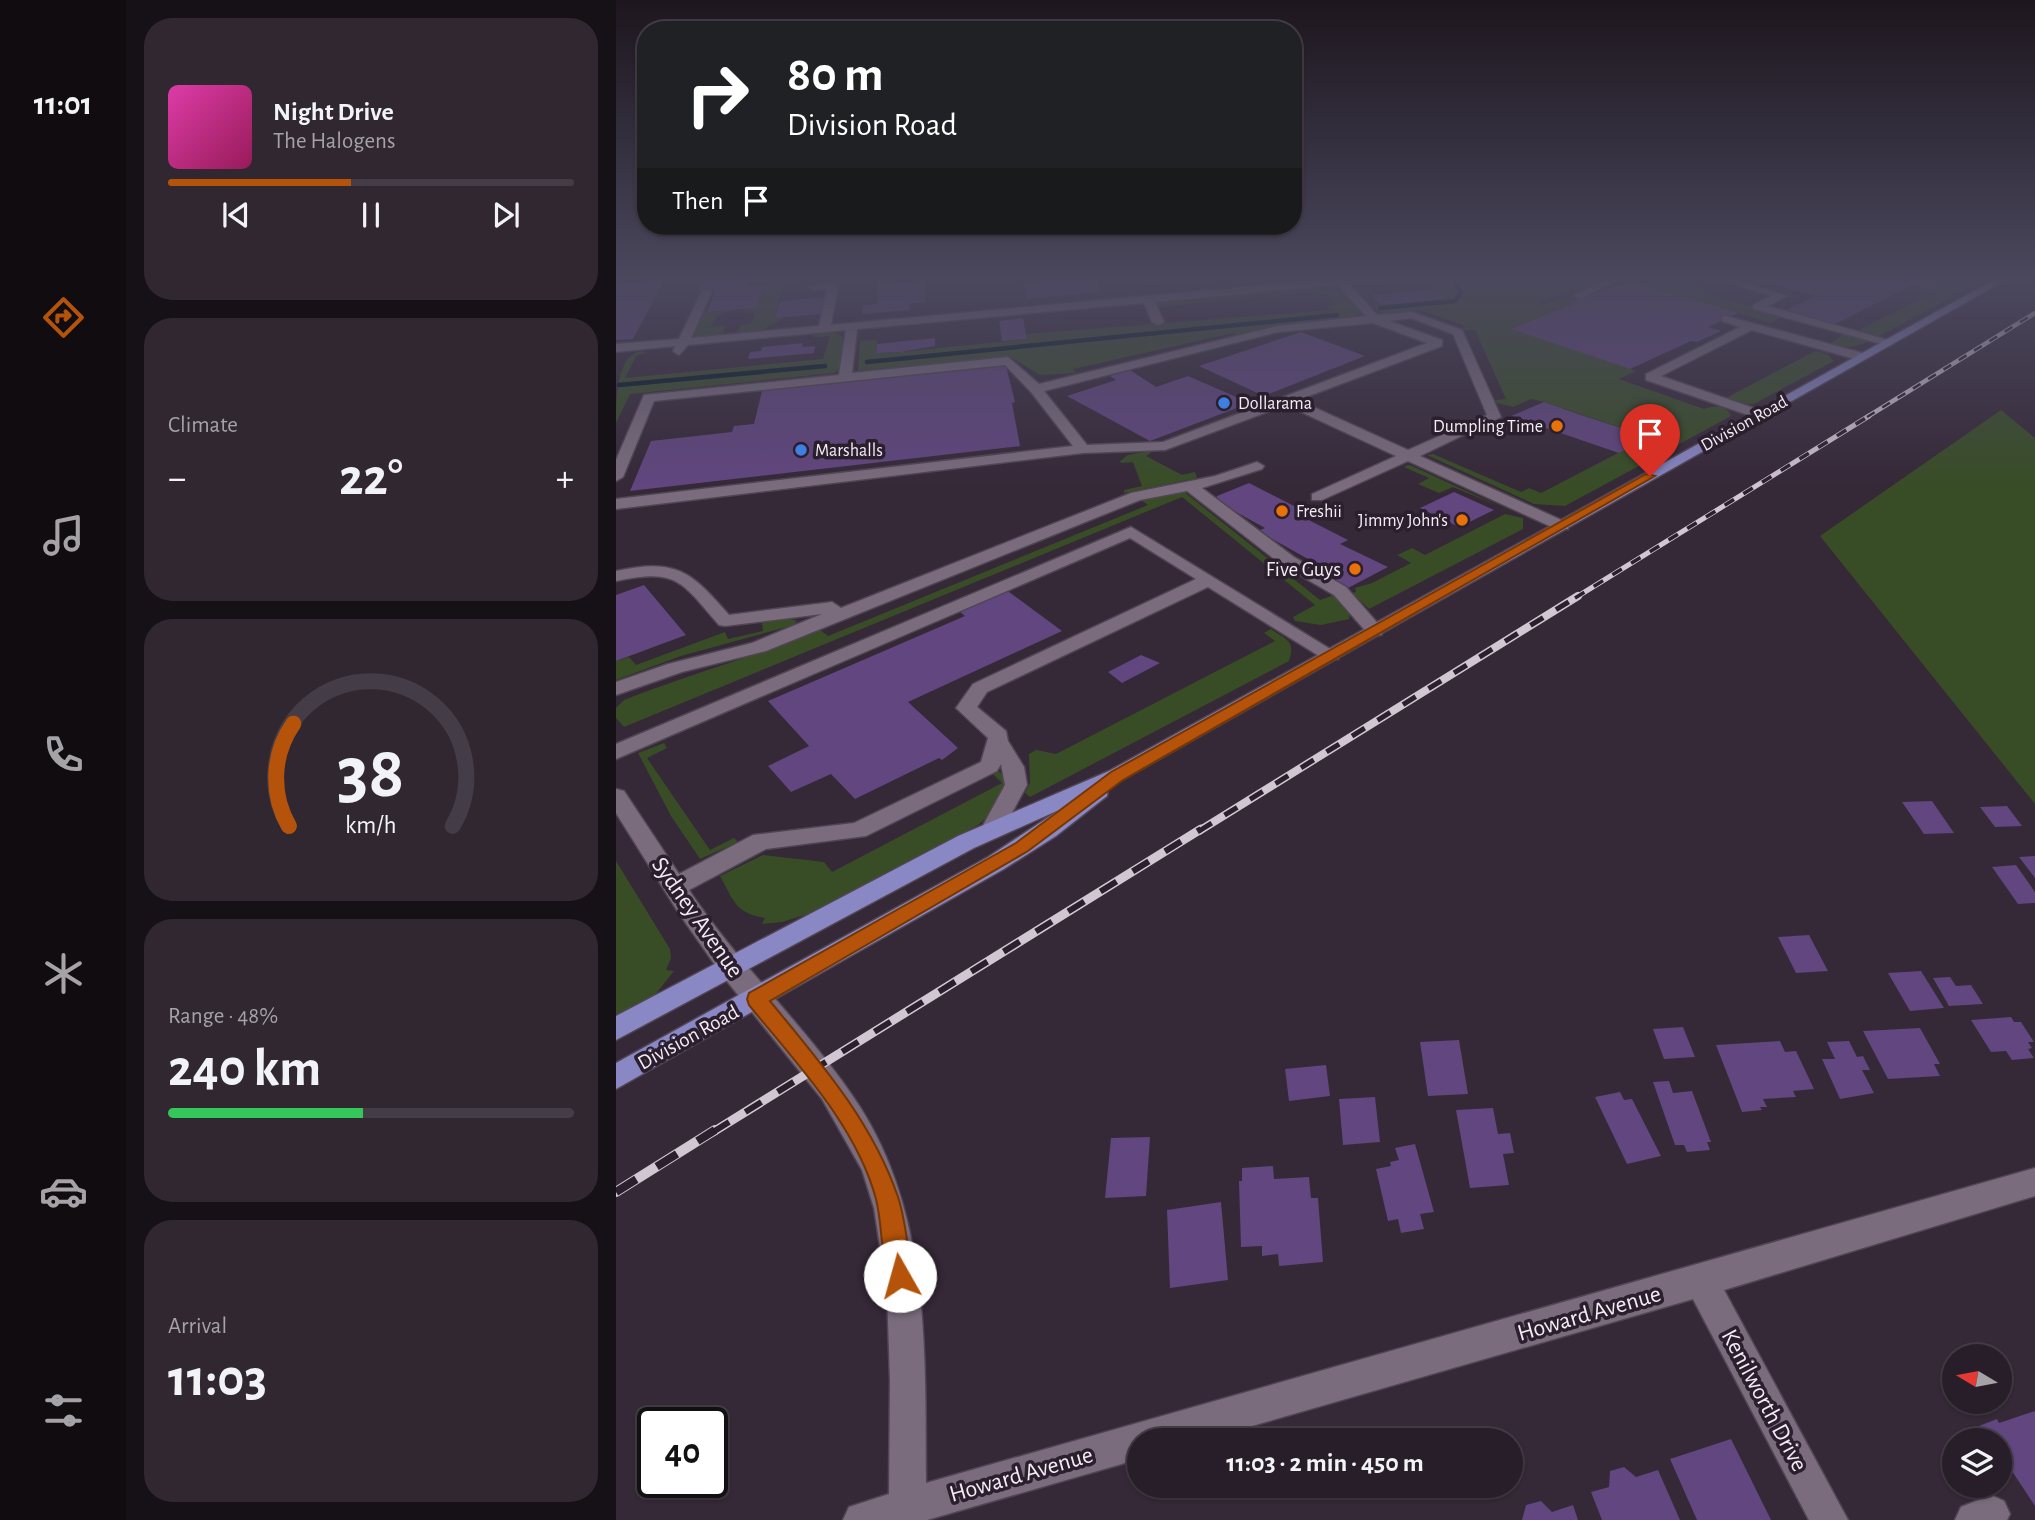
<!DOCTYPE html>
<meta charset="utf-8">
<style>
:root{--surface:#281e29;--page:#302731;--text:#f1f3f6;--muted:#a5a2a8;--line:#443c46;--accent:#b45309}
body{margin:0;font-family:"Alegreya Sans",sans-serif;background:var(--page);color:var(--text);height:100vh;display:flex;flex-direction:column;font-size:26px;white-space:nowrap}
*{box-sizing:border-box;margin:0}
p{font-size:23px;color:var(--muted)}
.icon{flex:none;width:38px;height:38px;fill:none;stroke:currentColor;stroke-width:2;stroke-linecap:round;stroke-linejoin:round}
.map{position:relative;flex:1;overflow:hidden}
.panel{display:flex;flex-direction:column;gap:18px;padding:18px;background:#161017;width:490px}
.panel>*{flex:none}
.hud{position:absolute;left:21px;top:21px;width:665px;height:214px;border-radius:28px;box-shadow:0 2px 5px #0004,0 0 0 2px var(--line);background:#202124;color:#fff;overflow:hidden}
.needle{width:46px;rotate:280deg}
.controls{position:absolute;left:1326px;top:1344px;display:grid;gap:14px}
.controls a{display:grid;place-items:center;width:70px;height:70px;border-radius:50%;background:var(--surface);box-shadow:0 2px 5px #0004,0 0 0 2px var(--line);font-size:35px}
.speed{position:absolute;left:21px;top:1407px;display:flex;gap:14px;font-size:35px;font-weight:700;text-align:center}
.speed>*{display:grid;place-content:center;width:91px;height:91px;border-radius:50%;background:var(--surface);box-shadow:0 2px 5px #0004,0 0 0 2px var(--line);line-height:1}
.speed .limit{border:4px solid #111;border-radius:10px;background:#fff;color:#111}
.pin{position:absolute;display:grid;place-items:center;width:60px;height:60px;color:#fff;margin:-72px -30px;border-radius:50% 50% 50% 0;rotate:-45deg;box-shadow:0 0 7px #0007}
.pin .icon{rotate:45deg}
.me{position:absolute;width:77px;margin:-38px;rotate:353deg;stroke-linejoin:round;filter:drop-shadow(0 0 5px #0008)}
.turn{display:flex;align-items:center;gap:24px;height:147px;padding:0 35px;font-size:32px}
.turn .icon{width:91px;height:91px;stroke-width:2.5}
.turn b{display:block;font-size:49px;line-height:60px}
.then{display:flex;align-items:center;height:66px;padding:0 35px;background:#0003;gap:14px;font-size:26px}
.big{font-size:52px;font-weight:700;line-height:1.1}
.panel .widget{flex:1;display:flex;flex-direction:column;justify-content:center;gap:10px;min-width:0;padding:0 24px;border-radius:28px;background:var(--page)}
.panel .dial{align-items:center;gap:0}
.dial svg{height:182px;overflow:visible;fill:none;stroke:var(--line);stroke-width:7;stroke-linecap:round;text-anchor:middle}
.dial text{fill:var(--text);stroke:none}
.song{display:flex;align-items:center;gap:21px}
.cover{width:84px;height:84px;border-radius:10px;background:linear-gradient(135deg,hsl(320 70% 55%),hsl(330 70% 35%))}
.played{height:7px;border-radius:4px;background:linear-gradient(90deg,var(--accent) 45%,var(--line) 45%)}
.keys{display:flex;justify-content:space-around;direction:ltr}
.heat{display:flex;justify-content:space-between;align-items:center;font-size:38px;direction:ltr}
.charge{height:10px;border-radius:5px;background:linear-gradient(90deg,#34c759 48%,var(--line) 0)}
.trip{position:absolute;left:511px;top:1428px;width:396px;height:70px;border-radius:35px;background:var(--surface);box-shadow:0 2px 5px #0004,0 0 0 2px var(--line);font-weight:700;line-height:70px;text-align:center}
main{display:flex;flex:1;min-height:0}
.tabs{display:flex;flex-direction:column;width:126px;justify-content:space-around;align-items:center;background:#100c10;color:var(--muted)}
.tabs .icon{width:49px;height:49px}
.tabs .on{color:var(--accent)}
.tabs b{font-size:32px;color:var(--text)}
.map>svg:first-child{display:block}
.green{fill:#384d26}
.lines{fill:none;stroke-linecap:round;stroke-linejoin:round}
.stream{stroke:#001621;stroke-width:4.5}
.building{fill:#61467f}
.minor-casing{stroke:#504552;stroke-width:3}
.major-casing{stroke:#504552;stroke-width:3}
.minor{fill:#7b6c7d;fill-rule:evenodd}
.major{fill:#8987c4;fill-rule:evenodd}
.rail-far4-casing{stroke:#d0c7d2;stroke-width:4.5}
.rail-far3-casing{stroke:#d0c7d2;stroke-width:5}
.rail-far2-casing{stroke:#d0c7d2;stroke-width:8}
.rail-far1-casing{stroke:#d0c7d2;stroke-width:9}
.rail-casing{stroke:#d0c7d2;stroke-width:10}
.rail-far4{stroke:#2b1e2d;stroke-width:2.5;stroke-dasharray:9;stroke-linecap:butt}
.rail-far3{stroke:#2b1e2d;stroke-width:3.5;stroke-dasharray:11;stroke-linecap:butt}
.rail-far2{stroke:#2b1e2d;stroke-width:5;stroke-dasharray:15;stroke-linecap:butt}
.rail-far1{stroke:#2b1e2d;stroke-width:6;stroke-dasharray:19;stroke-linecap:butt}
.rail{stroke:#2b1e2d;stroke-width:8;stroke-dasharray:24;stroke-linecap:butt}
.route{fill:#b45309;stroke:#753606;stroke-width:2}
.shop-dot{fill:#3f7fe0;stroke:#2b1e2d;stroke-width:2.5}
.food-dot{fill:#e8710a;stroke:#2b1e2d;stroke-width:2.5}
.labels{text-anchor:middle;stroke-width:7;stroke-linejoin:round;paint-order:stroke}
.far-poi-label{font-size:18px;fill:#f3ebf5;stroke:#2b1e2d;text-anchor:start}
.far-street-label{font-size:18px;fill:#f3ebf5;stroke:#2b1e2d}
.poi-label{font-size:21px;fill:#f3ebf5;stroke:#2b1e2d;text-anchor:end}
.street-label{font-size:21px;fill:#f3ebf5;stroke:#2b1e2d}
.near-street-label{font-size:24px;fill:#f3ebf5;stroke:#2b1e2d}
</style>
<main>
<nav class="tabs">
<b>11:01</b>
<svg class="icon on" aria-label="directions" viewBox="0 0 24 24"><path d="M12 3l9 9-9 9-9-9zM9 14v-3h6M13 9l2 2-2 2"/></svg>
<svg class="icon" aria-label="music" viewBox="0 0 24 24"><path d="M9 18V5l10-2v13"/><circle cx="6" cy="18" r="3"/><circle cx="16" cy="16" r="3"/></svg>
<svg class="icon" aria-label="phone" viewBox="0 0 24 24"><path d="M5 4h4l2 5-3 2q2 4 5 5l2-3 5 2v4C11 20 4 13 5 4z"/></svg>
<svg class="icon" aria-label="climate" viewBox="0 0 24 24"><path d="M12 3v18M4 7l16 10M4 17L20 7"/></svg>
<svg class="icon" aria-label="car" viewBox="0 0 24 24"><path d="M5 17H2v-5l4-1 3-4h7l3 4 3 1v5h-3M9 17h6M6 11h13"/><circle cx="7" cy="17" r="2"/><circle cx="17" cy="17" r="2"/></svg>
<svg class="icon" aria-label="filters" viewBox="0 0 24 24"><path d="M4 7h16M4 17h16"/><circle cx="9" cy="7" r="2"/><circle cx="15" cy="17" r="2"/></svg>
</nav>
<section class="panel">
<div class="widget">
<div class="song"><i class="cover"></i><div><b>Night Drive</b><p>The Halogens</p></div></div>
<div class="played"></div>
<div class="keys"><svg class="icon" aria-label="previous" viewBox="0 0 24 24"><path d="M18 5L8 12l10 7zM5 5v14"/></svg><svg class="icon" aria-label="pause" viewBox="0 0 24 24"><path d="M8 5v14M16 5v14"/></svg><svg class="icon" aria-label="next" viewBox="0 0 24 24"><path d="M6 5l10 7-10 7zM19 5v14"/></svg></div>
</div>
<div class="widget"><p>Climate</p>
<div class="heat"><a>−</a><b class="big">22°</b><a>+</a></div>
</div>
<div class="widget dial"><svg viewBox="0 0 100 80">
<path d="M14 69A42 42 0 1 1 86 69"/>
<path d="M14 69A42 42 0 0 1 16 24" stroke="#b45309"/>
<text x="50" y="56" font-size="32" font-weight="700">38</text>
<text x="50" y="72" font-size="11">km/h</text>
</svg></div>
<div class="widget"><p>Range · 48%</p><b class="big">240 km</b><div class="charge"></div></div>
<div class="widget"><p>Arrival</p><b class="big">11:03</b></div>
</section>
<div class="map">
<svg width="1419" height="1520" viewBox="0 0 1419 1520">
<rect width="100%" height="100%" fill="#352837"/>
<!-- green -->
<path class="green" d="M803 277H985L986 282 921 302 927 305 944 299 961 300 955 302 958 304 896 329 1020 371 1003 379 1088 409C1097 405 1111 405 1115 416L949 506 918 504 811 455 817 454 905 492 913 488 925 493 1033 437 928 402 915 399 897 407 881 403 879 400 890 399 859 330 844 329 850 326 803 310 769 315 754 305 828 299 818 287 834 285 832 280 781 283V279Z
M1069 277 1097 296 1255 340C1240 348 1229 348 1212 345L1227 335 1165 317 1155 323 1013 282Z
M1310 277H1374L1263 336 1243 330 1316 293 1294 287 1307 288 1320 280Z
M167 285 159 317 168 318 140 333 121 332 125 325 135 323 139 313H129V309L140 308 148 286Z
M717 286 726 289 744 313 730 320 623 336 617 333 457 369 460 373 424 375 393 356 242 371 244 341 261 340 260 352 275 353 411 339V334L713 310 711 306 718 305 712 294 700 295 699 292 542 307 540 304 544 301Z
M118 310 101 316 95 326H108L107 333 90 338 75 335 85 313Z
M217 332 227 337 223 370 217 373 14 394 0 423C0 402 0 345 32 352L20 356 9 378 207 359 214 336 198 337 195 333Z
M1199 351 1211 354 1218 361 1138 404H1122L1108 399Z
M1385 410 1419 438V804L1204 536Z
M539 450 530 456 566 475 579 472 581 478 508 493V490L526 486 517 462 505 463 504 461 512 455Z
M792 465 796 466 885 507 837 487 823 493 802 484 813 478 788 467Z
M567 491 704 600 718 595 734 612 733 619 705 625 679 621 677 617 699 605 566 497 8 727 0 718V708L8 700C73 674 140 656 204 630L212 636 532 505 525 500Z
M889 514 907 518V529L753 609 736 593 740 592 739 588 756 583 795 563 781 555 796 548 809 555Z
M171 618 181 621 178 625 65 656 0 680V661L13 657 20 665 109 632 112 639 147 631 146 623Z
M655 629C670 640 680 640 673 661L414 797 409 793 414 783 413 754 420 750 440 754 659 641 648 633Z
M48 743 51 748 31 758 94 850 118 838 122 842 84 859 55 816 22 753Z
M381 770 394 780 385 805 362 825 202 911 166 922 146 924 149 918C119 913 118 901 104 876L147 855 208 862 216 872 386 783 376 773Z
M0 861 54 949 55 958 50 970 58 971 35 1000 0 1018Z"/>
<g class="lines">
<!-- stream -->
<path class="stream" d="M764 308 839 301 845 293 836 277
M251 362 721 315
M3 385 209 366"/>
</g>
<!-- building -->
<path class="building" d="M89 277H144L143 281 132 282 131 287 148 286 140 308 91 312 100 290 82 291Z
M423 277H486L480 279 485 292 410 299 407 284 425 283Z
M527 277H573L575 280 530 283Z
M1307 277 1322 280 1307 288 1297 285 1215 326 1165 312 1201 296 1130 278Z
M49 279 17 339 0 340V283Z
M309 280V302L293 304V310L246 314 247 305 261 304 262 284Z
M1013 282 1122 313 1092 327 1105 331 1081 342 1075 341 1014 369 895 329 958 304 953 302Z
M819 289 829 299 765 305 756 295Z
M209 297 205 314 159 318 164 301Z
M407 318 411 339 386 341 383 321Z
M685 332 749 356 648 396 583 366Z
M319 338V346L285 352 260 353 261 344Z
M187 343 186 347 199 346 198 353 132 359 134 352 145 351 146 347Z
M390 366 399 402 396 403 404 446 14 491 35 441 116 432 118 426 138 424 146 391Z
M514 370 540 387 572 376 634 403 534 441 451 396 500 380 494 376Z
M928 402 965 415 1033 437 1003 453 895 416Z
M633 483 688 511 681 514 732 540 724 544 772 567 732 588 686 562 692 559 642 531 649 528 600 501 601 496Z
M838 492 878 510 843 527 804 508Z
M28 585 70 635 0 661V595Z
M389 589 446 631 292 702 342 748 326 760 323 758 239 799 215 774 175 792 152 766 193 746 152 701 349 616 340 609Z
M525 655 544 663 506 683 492 672Z
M1316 801 1338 833 1308 834 1286 802Z
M1391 806 1406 826 1379 827 1364 807Z
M1419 856V878L1403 857Z
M1400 865 1419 892V903L1402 904 1376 867Z
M1193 935 1212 971 1180 973 1162 937Z
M1305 971 1328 1008 1294 1011 1272 973Z
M1334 977 1340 986 1355 985 1367 1004 1333 1006 1317 978Z
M1395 1017 1398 1022H1405L1418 1042H1412L1416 1048 1412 1049 1418 1058 1396 1060 1390 1051 1375 1052 1355 1020Z
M1067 1027 1079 1057 1048 1059 1037 1029Z
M1304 1028 1324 1064H1318L1324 1076 1272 1079 1247 1031Z
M843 1040 852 1094 812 1096 804 1042Z
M1164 1041 1169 1052 1180 1051 1198 1089 1177 1091 1180 1097 1147 1099 1151 1107H1144L1146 1110 1126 1112 1100 1045Z
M1233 1041 1241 1057 1247 1056 1254 1070H1246L1258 1093 1224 1099 1206 1059H1219L1211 1042Z
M710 1065 714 1096 673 1101 669 1069Z
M1053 1081 1057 1093 1076 1091 1095 1142H1091L1094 1150 1071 1152 1068 1145H1059L1037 1082Z
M1004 1092 1008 1100 1016 1099 1045 1156 1011 1164 979 1097Z
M759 1097 764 1142 727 1145 723 1099Z
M877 1108 882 1134 894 1133 898 1153 887 1154 893 1185 854 1188 840 1110Z
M534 1137 530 1196 489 1198 495 1138Z
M799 1144 818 1212 804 1214 808 1229 785 1233 782 1219 772 1221 760 1169 775 1166 774 1162 783 1160 779 1148Z
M657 1166 658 1179 693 1177 695 1198H702L707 1262 663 1266 662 1254 646 1256V1246L625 1247 623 1181H626V1168Z
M605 1202 612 1280 554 1288 551 1210Z
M1419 1411V1506L1384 1453V1440H1372L1363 1426 1381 1419 1383 1423Z
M1115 1439 1155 1520H1081L1054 1459Z
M1008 1467 1020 1477 1042 1470 1064 1520H986L975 1492 993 1487 994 1471Z
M925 1501 936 1512 957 1505 962 1520H906L910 1505Z"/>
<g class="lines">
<!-- minor casing -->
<g class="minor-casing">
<path id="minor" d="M716 277H782L777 280 733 284 761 315 796 312 846 330 885 417 804 456 952 523V529H940L792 461 706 500H696V494L780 456 670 405 549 450 467 453 0 509V499L457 446 415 392 389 365 38 401 7 477 0 481V460L28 395 223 375 230 330 72 345 63 355 57 351 59 346 0 352V344L63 339 87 289 96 291 75 338 203 326 211 289 197 290 192 287 217 282 222 285 215 325 717 279ZM722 285 750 316 662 326 423 384 392 357 236 373 241 329 528 303 536 322 542 325 548 322 539 302ZM795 318 837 334 871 415 792 450 682 400 826 346V340L773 321ZM757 323 811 343 547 442 471 445 428 391 662 332Z
M987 277H999L1002 280 966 298 957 296 989 280Z
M1097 277H1112L1171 296 1152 306 1279 342 1273 346 1137 309V305L1156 296Z
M1110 316 1250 354 1252 357 1246 361 1136 330 1045 376 1149 412V418L1144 419 1030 380V374L1124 327 1106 321V317Z
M641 462 648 466 646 469 586 488 678 557 730 587 765 627 768 631 765 635H753L718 595 666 565 571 491 524 500 150 651 66 672 0 695V682L52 664 136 643 206 614 109 626 103 625C65 581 61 568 0 581V571C60 558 75 571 113 615L216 602 225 608 515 493 599 476Z
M515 527 724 655 722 659H708L592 587 371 692 361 707 390 731 392 741 408 767 411 785 384 835H368L365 829 389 785 385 764 381 771 250 836 150 849 73 890C124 967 194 1030 244 1107 315 1218 309 1357 310 1483L1419 1168V1196L1108 1290 1232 1520H1193L1077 1299 587 1440H523V1459L311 1520H227L233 1507 273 1494 274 1380 271 1292 258 1208 246 1170 206 1099 106 975 62 912 0 813V789L8 791 63 874 137 835 238 823 365 762 372 738 340 708 357 684 580 579 514 538 0 759V744Z
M1375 1495 1388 1501 1394 1514 1391 1520H1339L1345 1507Z"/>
</g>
<!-- major casing -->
<g class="major-casing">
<path id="major" d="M1383 277H1395L492 788 491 796 440 836 388 869 0 1089V1063L372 857 443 810 358 848 0 1040V1016L342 836 493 771Z"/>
</g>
<!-- minor -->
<use href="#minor" class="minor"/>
<!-- major -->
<use href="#major" class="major"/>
<!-- rail-far4 casing -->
<g class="rail-far4-casing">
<path id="rail-far4" d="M1251 417 1419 313"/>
</g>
<!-- rail-far3 casing -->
<g class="rail-far3-casing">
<path id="rail-far3" d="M959 598 1253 416"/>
</g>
<!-- rail-far2 casing -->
<g class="rail-far2-casing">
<path id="rail-far2" d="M583 831 962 596"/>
</g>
<!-- rail-far1 casing -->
<g class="rail-far1-casing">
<path id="rail-far1" d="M97 1132 585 829"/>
</g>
<!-- rail casing -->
<g class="rail-casing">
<path id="rail" d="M0 1192 99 1130"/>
</g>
<!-- rail-far4 -->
<use href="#rail-far4" class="rail-far4"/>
<!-- rail-far3 -->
<use href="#rail-far3" class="rail-far3"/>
<!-- rail-far2 -->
<use href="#rail-far2" class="rail-far2"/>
<!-- rail-far1 -->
<use href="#rail-far1" class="rail-far1"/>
<!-- rail -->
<use href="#rail" class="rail"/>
</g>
<!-- sky -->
<linearGradient id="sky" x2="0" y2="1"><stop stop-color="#1d161e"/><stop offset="0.57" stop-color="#4b485e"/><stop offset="1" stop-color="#4b485e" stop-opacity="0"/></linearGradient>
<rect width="1419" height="489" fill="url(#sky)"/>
<!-- route -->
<path class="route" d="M1030 474 1039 476 507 780 412 851 154 1001C204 1062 256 1121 282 1197 290 1221 292 1250 296 1276L293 1284 284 1288 275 1284C264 1258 267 1227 260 1199 240 1125 180 1063 133 1005L131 999 133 993 400 843 495 772Z"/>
<!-- markers -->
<g class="shop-dot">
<circle cx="608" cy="403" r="7"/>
<circle cx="185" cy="450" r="7"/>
</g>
<g class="food-dot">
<circle cx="941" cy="426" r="7"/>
<circle cx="666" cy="511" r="7"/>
<circle cx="846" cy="520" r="7"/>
<circle cx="739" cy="569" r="7"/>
</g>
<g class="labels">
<!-- far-poi labels -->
<g class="far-poi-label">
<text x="622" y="409">Dollarama</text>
<text x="927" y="432" text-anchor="end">Dumpling Time</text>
<text x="199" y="456">Marshalls</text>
<text x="680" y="517">Freshii</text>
<text x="832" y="526" text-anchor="end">Jimmy John's</text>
</g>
<!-- far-street labels -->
<g class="far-street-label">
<text transform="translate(1128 423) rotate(-29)" y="6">Division Road</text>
</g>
<!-- poi labels -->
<g class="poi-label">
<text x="725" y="576">Five Guys</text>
</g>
<!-- street labels -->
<g class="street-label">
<text transform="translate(72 1037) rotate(-29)" y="7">Division Road</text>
</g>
<!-- near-street labels -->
<g class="near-street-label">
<text transform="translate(82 917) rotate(55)" y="8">Sydney Avenue</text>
<text transform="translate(973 1313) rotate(-16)" y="8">Howard Avenue</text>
<text transform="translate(1149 1400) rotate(62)" y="8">Kenilworth Drive</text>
<text transform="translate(405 1474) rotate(-16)" y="8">Howard Avenue</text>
</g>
</g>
</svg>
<div class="controls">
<a><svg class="needle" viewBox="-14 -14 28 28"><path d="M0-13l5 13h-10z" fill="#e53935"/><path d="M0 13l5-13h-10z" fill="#a5a2a8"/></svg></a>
<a><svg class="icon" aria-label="layers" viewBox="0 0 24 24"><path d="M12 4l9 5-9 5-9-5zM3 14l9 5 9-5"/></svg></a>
</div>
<div class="speed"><div class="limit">40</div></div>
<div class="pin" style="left:1034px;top:476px;background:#d93025"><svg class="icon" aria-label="arrive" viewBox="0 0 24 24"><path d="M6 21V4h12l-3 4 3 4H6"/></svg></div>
<svg class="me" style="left:284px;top:1276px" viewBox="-20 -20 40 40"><circle r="19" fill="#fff"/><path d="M0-13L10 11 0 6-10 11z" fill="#b45309"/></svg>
<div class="trip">11:03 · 2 min · 450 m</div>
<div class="hud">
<div class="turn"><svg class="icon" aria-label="right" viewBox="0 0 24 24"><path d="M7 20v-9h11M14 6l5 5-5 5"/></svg><div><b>80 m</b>Division Road</div></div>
<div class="then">Then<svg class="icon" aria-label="arrive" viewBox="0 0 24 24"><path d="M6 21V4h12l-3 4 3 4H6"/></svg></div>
</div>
</div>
</main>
